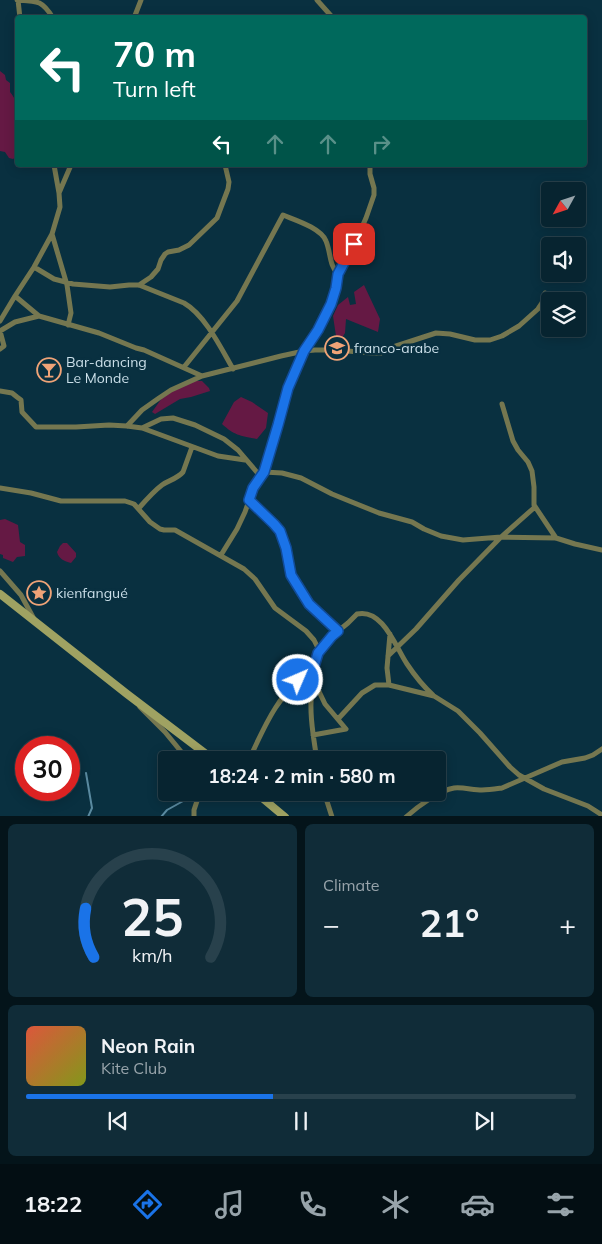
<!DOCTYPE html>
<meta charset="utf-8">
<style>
:root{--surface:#072430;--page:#102c38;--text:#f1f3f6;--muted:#98a4ab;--line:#28414c;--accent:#1a73e8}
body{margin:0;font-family:Mulish,sans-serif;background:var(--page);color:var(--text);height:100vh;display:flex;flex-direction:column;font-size:19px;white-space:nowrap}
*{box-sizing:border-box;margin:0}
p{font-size:16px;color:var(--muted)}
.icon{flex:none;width:28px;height:28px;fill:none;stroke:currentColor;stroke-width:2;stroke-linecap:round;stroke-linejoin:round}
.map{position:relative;height:816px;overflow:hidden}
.panel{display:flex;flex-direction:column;gap:8px;padding:8px;background:#04141a;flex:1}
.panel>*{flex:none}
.hud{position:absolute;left:15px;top:15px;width:572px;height:152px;border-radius:5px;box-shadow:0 2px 12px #0003,0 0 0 1px var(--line);background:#00695c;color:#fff;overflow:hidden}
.needle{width:32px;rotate:230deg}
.buttons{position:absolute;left:541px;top:182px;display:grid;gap:10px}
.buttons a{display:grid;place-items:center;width:45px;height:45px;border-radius:5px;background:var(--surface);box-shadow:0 2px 12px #0003,0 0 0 1px var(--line);font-size:25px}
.speed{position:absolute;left:15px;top:736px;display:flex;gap:10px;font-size:25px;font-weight:700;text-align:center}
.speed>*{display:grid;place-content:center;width:65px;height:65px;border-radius:50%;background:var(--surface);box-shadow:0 2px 12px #0003,0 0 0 1px var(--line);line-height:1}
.speed .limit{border:8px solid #d22;background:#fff;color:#111}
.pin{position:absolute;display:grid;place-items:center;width:42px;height:42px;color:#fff;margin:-21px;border-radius:10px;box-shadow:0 2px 8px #0006}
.me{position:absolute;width:55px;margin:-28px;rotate:45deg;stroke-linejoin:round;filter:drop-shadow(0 0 4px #0008)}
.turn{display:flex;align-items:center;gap:18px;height:105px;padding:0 15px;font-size:22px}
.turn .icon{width:65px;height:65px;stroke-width:2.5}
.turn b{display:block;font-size:35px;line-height:42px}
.lanes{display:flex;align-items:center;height:48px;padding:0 15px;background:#0003;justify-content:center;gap:25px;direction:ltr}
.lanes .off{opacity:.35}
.big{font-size:38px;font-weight:700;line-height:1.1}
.panel .card{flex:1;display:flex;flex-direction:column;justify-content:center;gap:8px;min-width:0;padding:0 18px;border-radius:8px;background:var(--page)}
.panel .dial{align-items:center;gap:0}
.dial svg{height:130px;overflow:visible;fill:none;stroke:var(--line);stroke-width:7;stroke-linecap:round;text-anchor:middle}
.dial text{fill:var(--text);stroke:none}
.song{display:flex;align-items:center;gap:15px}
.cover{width:60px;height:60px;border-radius:8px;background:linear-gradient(135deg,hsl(10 70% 55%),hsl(70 70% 35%))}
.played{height:5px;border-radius:2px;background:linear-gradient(90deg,var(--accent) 45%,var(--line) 45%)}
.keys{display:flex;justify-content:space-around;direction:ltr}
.heat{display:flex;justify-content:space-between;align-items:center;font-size:28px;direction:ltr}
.panel .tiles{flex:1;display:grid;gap:8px;grid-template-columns:1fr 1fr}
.card:last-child{grid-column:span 2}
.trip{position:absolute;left:158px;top:751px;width:288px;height:50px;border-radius:5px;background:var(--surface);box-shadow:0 2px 12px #0003,0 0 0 1px var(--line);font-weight:700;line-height:50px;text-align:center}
.menu{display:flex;height:80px;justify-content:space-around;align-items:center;background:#030e13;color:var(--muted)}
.menu .icon{width:35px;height:35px}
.menu .selected{color:var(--accent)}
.menu b{font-size:22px;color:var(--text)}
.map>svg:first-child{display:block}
.green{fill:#651944}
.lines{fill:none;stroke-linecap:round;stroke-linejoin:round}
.stream{stroke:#5a8aa0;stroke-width:2}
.minor{stroke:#757750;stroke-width:5}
.secondary{stroke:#9fa262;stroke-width:8}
.route-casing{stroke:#114b97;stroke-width:12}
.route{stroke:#1a73e8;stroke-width:9}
.labels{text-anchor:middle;stroke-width:5;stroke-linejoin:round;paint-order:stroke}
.poi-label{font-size:14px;fill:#cbdfe9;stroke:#093040;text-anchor:start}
</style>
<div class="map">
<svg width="602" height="817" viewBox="0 0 602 817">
<rect width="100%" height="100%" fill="#093040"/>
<!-- green -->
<path class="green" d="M0 71 5 75 6 80 10 83V92C13 95 14 99 17 102V143L16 144 17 146 14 149 17 156 13 159 9 158 5 152 0 151Z
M364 285 380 319 378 332 346 319 345 333 342 338 336 336 333 316 338 305 348 297 350 305 356 304 354 292Z
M195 381H202L209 388 210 391 191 397 180 399 155 414 152 412 162 398 170 392Z
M241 397 252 402 268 413 266 428 257 439C240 436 234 435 222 424L234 402Z
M5 519 18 525 20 542 25 545V556L17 557 13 562 3 558V555L0 554V520Z
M63 543H67L76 553V557L71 563C64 561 59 559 57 552L60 546Z"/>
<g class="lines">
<!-- stream -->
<path class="stream" d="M86 773 92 808 88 817
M161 817 167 810 185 800"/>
<!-- minor -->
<path class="minor" d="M17 0C37 1 42 0 53 18
M18 0 20 18
M317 0 333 18
M134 18 141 0
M54 165 59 193
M52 234 67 285 71 313 68 325
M34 267 54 279 73 284 110 287 129 285H139L184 303C205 315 221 348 233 369
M139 285 151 277 158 269 161 260 165 254 168 252 179 250 189 245 217 218 228 189 229 182 225 165
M15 296 39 316 99 333 136 348 144 350 202 376
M0 321 15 296 34 267 52 234 60 207 59 193 71 165
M0 349 4 346 0 331 15 322 39 316
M184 367 237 301 283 215C295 220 321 228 326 241 331 253 329 265 338 274
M0 391 12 393 17 397 21 400 22 412 36 427H76L109 425 127 426 142 428 161 419 173 418 195 425 224 439 238 450 261 477
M502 404 513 441 518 450 528 462 532 471 534 487V505L556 538
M127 426 142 410 159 398 171 390 202 376 281 356 304 351 315 350H336L371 353H381L393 347 436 333 450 334 475 340H490L502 336 519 326 538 309 542 303 545 293
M142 428 218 456 245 460
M264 472 282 473 301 478 332 494 379 513 412 522 424 529 441 536 463 540 501 537 556 538 575 544 602 550
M0 488 31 493 61 501H125L134 504 150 522 160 529 164 530H175L244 569 255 579 275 608 306 631 314 640 318 648V653L313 670 314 681 325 704 346 729 313 735
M249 500 271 520 280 531 286 548 291 575 309 604 321 617 338 631
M139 508C146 500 154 491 162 485 169 480 177 479 183 472L192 447
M221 555 237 529 245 512 252 492 264 472 279 425 288 388 304 351 318 330 331 304 336 288 338 274 354 245 366 218 374 195V188L370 174V165
M0 571 21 595 34 619
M319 653 332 636 348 623 357 614C383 608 396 648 407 664 415 676 423 686 433 695
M388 656 416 629 459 580 501 537 535 507
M313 682C308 707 313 735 317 760
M389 685 387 668 390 634
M140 707 165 732 188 760
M338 719 362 693 375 685H389L434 696 458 711 480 733 510 767 519 775 544 789 588 806 602 815
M249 760C264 727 280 689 313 670
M324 792 332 817
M194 817V810L200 792
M406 817C417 807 440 790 454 788 463 787 473 790 482 790 489 790 495 789 502 788L562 762 585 758 593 755 602 749"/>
<!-- secondary -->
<path class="secondary" d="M0 594 127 694 214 760
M255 792 285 817"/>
</g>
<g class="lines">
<!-- route casing -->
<g class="route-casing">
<path id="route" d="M298 680 313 670 318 653 332 636 338 631 309 604 291 575 286 548 280 531 274 524 249 500 253 488 264 472 278 425 288 388 304 351 318 330 331 304 336 288 338 274 354 244"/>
</g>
<!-- route -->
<use href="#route" class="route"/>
</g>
<!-- icons -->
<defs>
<g id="school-ring" transform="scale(1.25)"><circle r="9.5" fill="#093040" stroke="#efa377" stroke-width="1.5"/><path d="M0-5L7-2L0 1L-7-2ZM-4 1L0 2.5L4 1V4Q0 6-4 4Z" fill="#efa377"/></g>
<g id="bar-ring" transform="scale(1.25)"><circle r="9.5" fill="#093040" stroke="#efa377" stroke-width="1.5"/><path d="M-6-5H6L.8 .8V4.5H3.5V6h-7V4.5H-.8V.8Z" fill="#efa377"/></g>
<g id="sight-ring" transform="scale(1.25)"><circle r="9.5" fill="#093040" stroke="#efa377" stroke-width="1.5"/><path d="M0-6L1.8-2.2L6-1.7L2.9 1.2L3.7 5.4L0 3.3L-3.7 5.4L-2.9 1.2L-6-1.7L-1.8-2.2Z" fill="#efa377"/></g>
</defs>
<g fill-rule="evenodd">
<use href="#school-ring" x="337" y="348"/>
<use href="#bar-ring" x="49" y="370"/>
<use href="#sight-ring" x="39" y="593"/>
</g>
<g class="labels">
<!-- poi labels -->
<g class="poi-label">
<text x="354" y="353">franco-arabe</text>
<text x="66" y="367">Bar-dancing<tspan x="66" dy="16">Le Monde</tspan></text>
<text x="56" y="598">kienfangué</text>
</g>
</g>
</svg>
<div class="buttons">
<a><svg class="needle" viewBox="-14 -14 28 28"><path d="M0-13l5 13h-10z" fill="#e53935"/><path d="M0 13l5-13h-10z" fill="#98a4ab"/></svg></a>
<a><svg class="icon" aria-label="sound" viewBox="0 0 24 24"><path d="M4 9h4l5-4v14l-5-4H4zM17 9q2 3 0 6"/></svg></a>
<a><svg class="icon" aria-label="layers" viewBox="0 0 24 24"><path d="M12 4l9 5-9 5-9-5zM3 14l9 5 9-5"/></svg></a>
</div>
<div class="speed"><div class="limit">30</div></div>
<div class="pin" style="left:354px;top:244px;background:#d93025"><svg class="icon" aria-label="arrive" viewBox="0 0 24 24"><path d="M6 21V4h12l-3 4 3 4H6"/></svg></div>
<svg class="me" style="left:298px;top:680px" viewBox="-20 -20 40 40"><circle r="17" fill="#1a73e8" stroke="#fff" stroke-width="3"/><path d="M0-11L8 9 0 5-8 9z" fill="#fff"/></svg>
<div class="trip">18:24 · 2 min · 580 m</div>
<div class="hud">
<div class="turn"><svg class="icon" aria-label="left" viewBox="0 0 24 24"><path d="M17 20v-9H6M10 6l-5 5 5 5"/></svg><div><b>70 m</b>Turn left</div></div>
<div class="lanes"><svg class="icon" aria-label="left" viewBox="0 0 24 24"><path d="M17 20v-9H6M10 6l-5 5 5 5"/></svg><svg class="icon off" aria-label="ahead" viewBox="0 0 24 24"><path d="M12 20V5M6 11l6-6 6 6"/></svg><svg class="icon off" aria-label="ahead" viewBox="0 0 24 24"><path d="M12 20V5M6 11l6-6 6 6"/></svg><svg class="icon off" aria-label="right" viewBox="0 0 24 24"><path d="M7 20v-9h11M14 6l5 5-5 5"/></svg></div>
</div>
</div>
<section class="panel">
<div class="tiles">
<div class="card dial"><svg viewBox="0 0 100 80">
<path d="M14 69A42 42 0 1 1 86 69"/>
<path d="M14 69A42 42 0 0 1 9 39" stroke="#1a73e8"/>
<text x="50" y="56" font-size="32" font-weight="700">25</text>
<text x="50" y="72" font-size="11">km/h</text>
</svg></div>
<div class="card"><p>Climate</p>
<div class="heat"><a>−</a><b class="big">21°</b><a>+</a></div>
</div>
<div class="card">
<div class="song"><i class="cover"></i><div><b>Neon Rain</b><p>Kite Club</p></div></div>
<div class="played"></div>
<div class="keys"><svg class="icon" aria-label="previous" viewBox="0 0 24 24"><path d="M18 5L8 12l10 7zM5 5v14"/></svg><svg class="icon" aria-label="pause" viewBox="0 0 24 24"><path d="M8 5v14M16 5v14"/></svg><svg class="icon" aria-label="next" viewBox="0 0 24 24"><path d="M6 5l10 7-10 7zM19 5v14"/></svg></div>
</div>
</div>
</section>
<nav class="menu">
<b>18:22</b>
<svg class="icon selected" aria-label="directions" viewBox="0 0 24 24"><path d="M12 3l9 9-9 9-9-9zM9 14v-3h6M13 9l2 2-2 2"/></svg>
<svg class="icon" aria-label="music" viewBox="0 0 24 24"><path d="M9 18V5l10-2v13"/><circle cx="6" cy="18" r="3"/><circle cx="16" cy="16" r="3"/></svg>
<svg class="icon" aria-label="phone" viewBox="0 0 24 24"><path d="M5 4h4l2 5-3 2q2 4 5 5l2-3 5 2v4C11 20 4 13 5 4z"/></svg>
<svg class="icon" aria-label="climate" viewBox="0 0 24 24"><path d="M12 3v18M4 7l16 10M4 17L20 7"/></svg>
<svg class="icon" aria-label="car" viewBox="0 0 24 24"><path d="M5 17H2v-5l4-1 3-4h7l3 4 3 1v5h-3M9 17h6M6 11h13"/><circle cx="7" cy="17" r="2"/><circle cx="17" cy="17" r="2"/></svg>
<svg class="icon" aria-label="filters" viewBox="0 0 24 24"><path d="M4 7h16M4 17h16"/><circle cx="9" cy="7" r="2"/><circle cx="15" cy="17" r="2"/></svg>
</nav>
